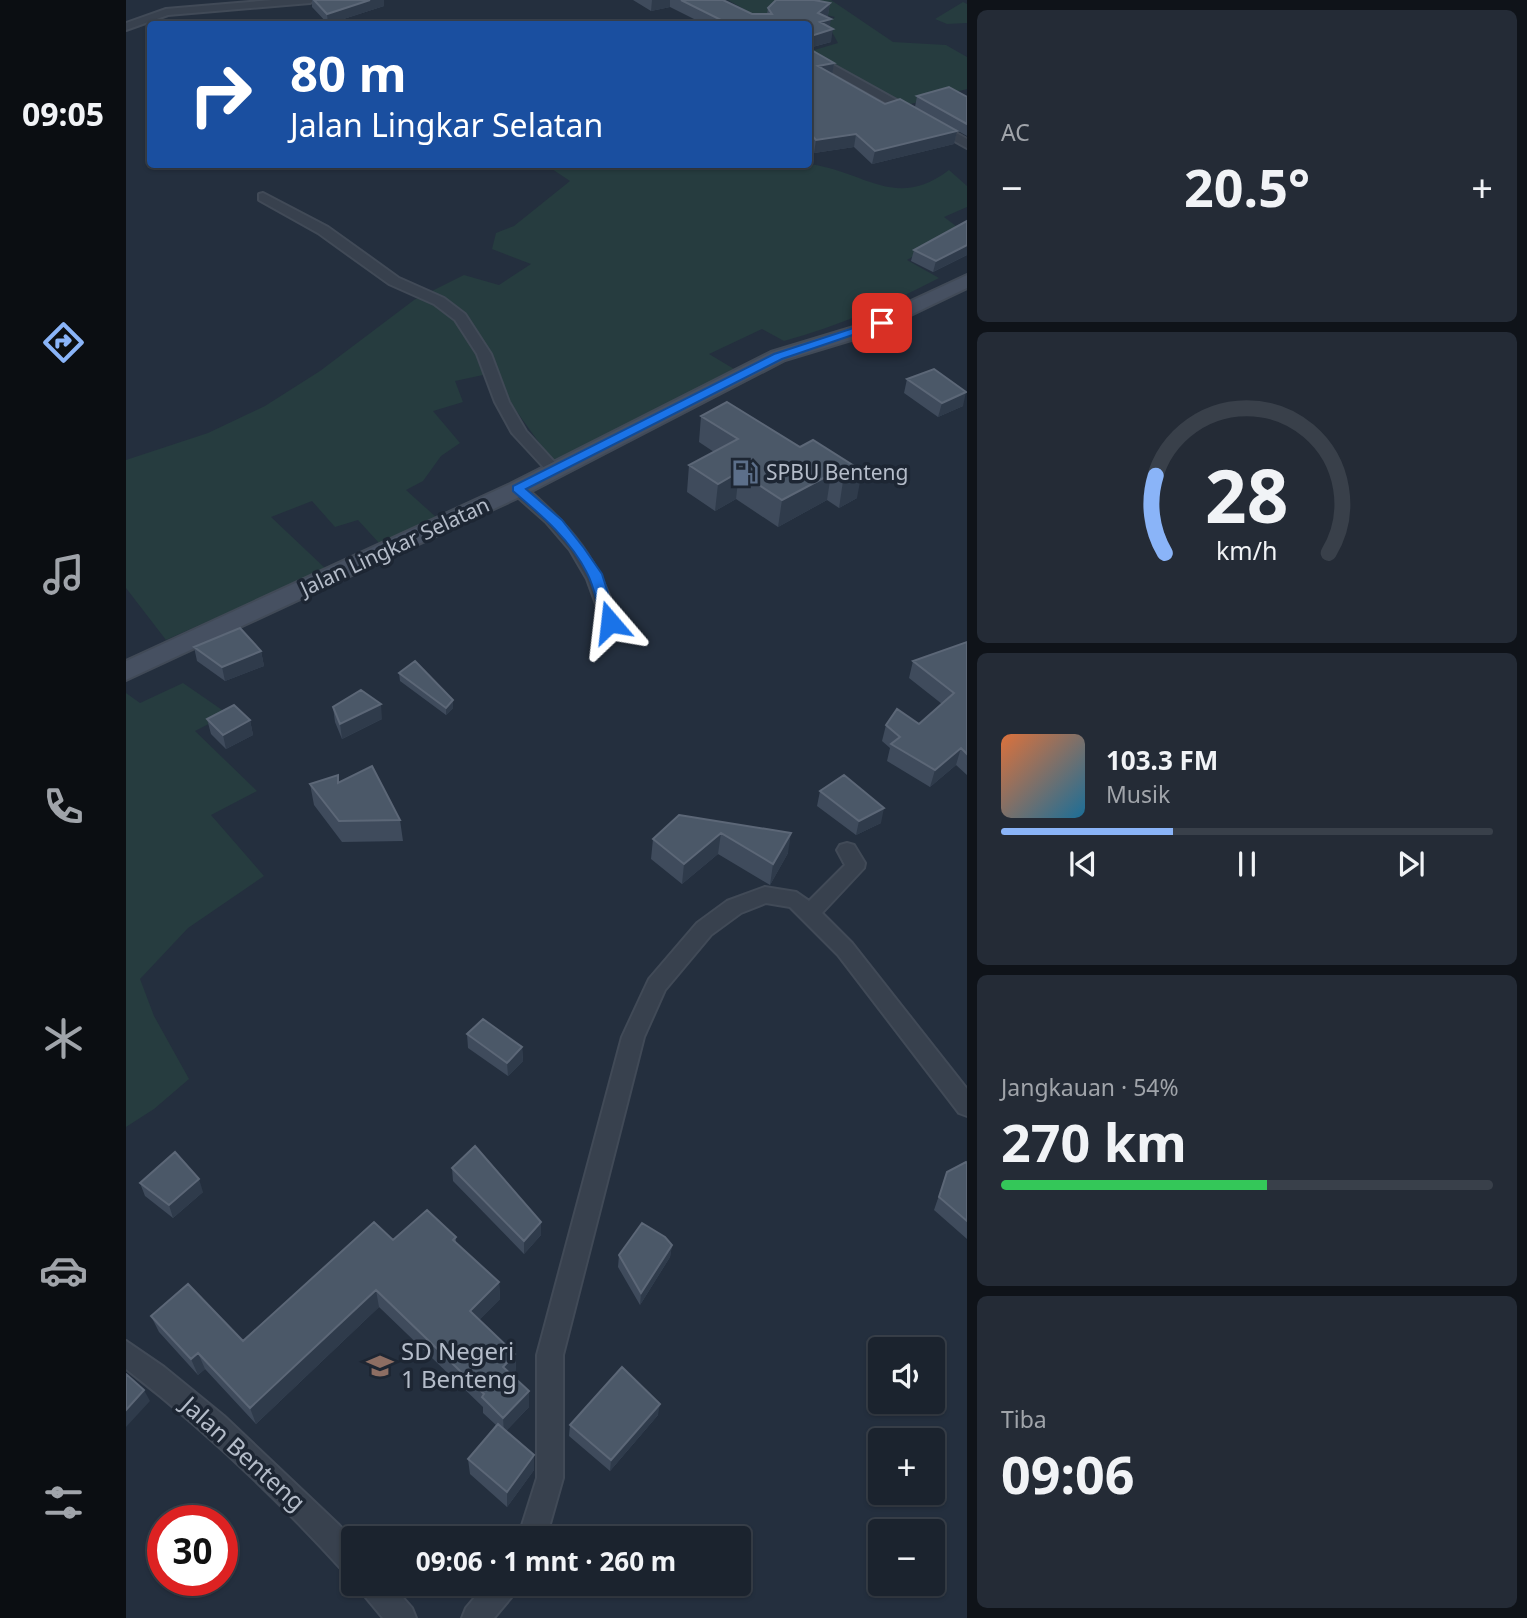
<!DOCTYPE html>
<html lang="id">
<meta charset="utf-8">
<style>
:root{--surface:#1b232e;--page:#242b36;--text:#f1f3f6;--muted:#a0a4aa;--line:#39404a;--accent:#8ab4f8}
body{margin:0;font-family:"Noto Sans",sans-serif;background:var(--page);color:var(--text);height:100vh;display:flex;flex-direction:column;font-size:26px;white-space:nowrap}
*{box-sizing:border-box;margin:0}
p{font-size:23px;color:var(--muted)}
.icon{flex:none;width:38px;height:38px;fill:none;stroke:currentColor;stroke-width:2;stroke-linecap:round;stroke-linejoin:round}
.map{position:relative;flex:1;overflow:hidden}
.sheet{display:flex;flex-direction:column;gap:10px;padding:10px;background:#0f1319;width:560px}
.sheet>*{flex:none}
.guide{position:absolute;left:21px;top:21px;width:665px;height:147px;border-radius:7px;box-shadow:0 2px 5px #0004,0 0 0 2px var(--line);background:#1a4fa0;color:#fff;overflow:hidden}
.controls{position:absolute;left:742px;top:1337px;display:grid;gap:14px}
.controls a{display:grid;place-items:center;width:77px;height:77px;border-radius:7px;background:var(--surface);box-shadow:0 2px 5px #0004,0 0 0 2px var(--line);font-size:35px}
.speed{position:absolute;left:21px;top:1505px;display:flex;gap:14px;font-size:35px;font-weight:700;text-align:center}
.speed>*{display:grid;place-content:center;width:91px;height:91px;border-radius:50%;background:var(--surface);box-shadow:0 2px 5px #0004,0 0 0 2px var(--line);line-height:1}
.speed .limit{border:10px solid #d22;background:#fff;color:#111}
.pin{position:absolute;display:grid;place-items:center;width:60px;height:60px;color:#fff;margin:-30px;border-radius:14px;box-shadow:0 4px 10px #0006}
.me{position:absolute;width:77px;margin:-38px;rotate:343deg;stroke-linejoin:round;filter:drop-shadow(0 0 5px #0008)}
.turn{display:flex;align-items:center;gap:24px;height:147px;padding:0 28px;font-size:32px}
.turn .icon{width:91px;height:91px;stroke-width:2.5}
.turn b{display:block;font-size:49px;line-height:60px}
.big{font-size:52px;font-weight:700;line-height:1.1}
.sheet .tile{flex:1;display:flex;flex-direction:column;justify-content:center;gap:10px;min-width:0;padding:0 24px;border-radius:10px;background:var(--page)}
.sheet .dial{align-items:center;gap:0}
.dial svg{height:182px;overflow:visible;fill:none;stroke:var(--line);stroke-width:7;stroke-linecap:round;text-anchor:middle}
.dial text{fill:var(--text);stroke:none}
.song{display:flex;align-items:center;gap:21px}
.cover{width:84px;height:84px;border-radius:10px;background:linear-gradient(135deg,hsl(20 70% 55%),hsl(200 70% 35%))}
.played{height:7px;border-radius:4px;background:linear-gradient(90deg,var(--accent) 35%,var(--line) 35%)}
.keys{display:flex;justify-content:space-around;direction:ltr}
.heat{display:flex;justify-content:space-between;align-items:center;font-size:38px;direction:ltr}
.charge{height:10px;border-radius:5px;background:linear-gradient(90deg,#34c759 54%,var(--line) 0)}
.trip{position:absolute;left:215px;top:1526px;width:410px;height:70px;border-radius:7px;background:var(--surface);box-shadow:0 2px 5px #0004,0 0 0 2px var(--line);font-weight:700;line-height:70px;text-align:center}
main{display:flex;flex:1;min-height:0}
.tabs{display:flex;flex-direction:column;width:126px;justify-content:space-around;align-items:center;background:#0b0e12;color:var(--muted)}
.tabs .icon{width:49px;height:49px}
.tabs .current{color:var(--accent)}
.tabs b{font-size:32px;color:var(--text)}
.map>svg:first-child{display:block}
.green{fill:#263c3f}
.lines{fill:none;stroke-linecap:round;stroke-linejoin:round}
.street-casing{stroke:#414a57;stroke-width:4}
.secondary-casing{stroke:#414a57;stroke-width:4}
.street{fill:#38414e;fill-rule:evenodd}
.secondary{fill:#465061;fill-rule:evenodd}
.wall{fill:#3f4b5c}
.shaded-wall{fill:#2f3b4b}
.building{fill:#4b5868;stroke:#5c6777;stroke-width:2}
.route{fill:#1a73e8;stroke:#114b97;stroke-width:2}
.labels{text-anchor:middle;stroke-width:7;stroke-linejoin:round;paint-order:stroke}
.poi-label{font-size:21px;fill:#b4bcc9;stroke:#1d2633;text-anchor:start}
.street-label{font-size:21px;fill:#b4bcc9;stroke:#1d2633}
.near-poi-label{font-size:24px;fill:#b4bcc9;stroke:#1d2633;text-anchor:start}
.near-street-label{font-size:24px;fill:#b4bcc9;stroke:#1d2633}
</style>
<main>
<nav class="tabs">
<b>09:05</b>
<svg class="icon current" aria-label="directions" viewBox="0 0 24 24"><path d="M12 3l9 9-9 9-9-9zM9 14v-3h6M13 9l2 2-2 2"/></svg>
<svg class="icon" aria-label="music" viewBox="0 0 24 24"><path d="M9 18V5l10-2v13"/><circle cx="6" cy="18" r="3"/><circle cx="16" cy="16" r="3"/></svg>
<svg class="icon" aria-label="phone" viewBox="0 0 24 24"><path d="M5 4h4l2 5-3 2q2 4 5 5l2-3 5 2v4C11 20 4 13 5 4z"/></svg>
<svg class="icon" aria-label="climate" viewBox="0 0 24 24"><path d="M12 3v18M4 7l16 10M4 17L20 7"/></svg>
<svg class="icon" aria-label="car" viewBox="0 0 24 24"><path d="M5 17H2v-5l4-1 3-4h7l3 4 3 1v5h-3M9 17h6M6 11h13"/><circle cx="7" cy="17" r="2"/><circle cx="17" cy="17" r="2"/></svg>
<svg class="icon" aria-label="filters" viewBox="0 0 24 24"><path d="M4 7h16M4 17h16"/><circle cx="9" cy="7" r="2"/><circle cx="15" cy="17" r="2"/></svg>
</nav>
<div class="map">
<svg width="841" height="1618" viewBox="0 0 841 1618">
<rect width="100%" height="100%" fill="#242f3e"/>
<!-- green -->
<path class="green" d="M602 0H705L767 42 820 45 841 57V89L777 106 685 51 712 43 706 32 697 27 709 17 653 4 637 20Z
M837 2 841 4V23L821 24 809 19Z
M683 164C739 171 769 211 823 170L841 186V207L818 217 834 229 781 260 813 278C763 304 713 326 658 341L636 329 583 354 608 369 427 462 381 398 371 372 329 381 337 402 307 411 334 443 315 456 297 481 280 490 311 518 253 543 232 520 209 527 186 501 145 517 200 569 40 640 0 588V460L82 433 139 406 194 371 288 300 338 275 373 285 405 264 366 249 370 233 388 226 444 181 420 165Z
M57 683 102 714 69 731 131 791 85 815 138 876 62 928 14 979 28 1016 63 1079 28 1109 0 1127V693L14 703Z"/>
<g class="lines">
<!-- street casing -->
<g class="street-casing">
<path id="street" d="M147 0H189L184 3 42 15 0 30V23L40 9Z
M682 51 841 139V148L682 59Z
M137 193 202 227 273 278 318 298 339 314 365 354 383 402 400 431 433 467 436 470 433 473H423L386 433 369 402 351 354 329 320 308 304 263 284 192 233 133 200V194Z
M392 484 398 486C446 527 473 560 493 622L490 626H478L461 579 444 550 420 522 386 492 384 489Z
M721 843 728 845 739 863 738 868 696 913 726 943 841 1089V1116L833 1113 712 955 664 907 640 903 615 913 585 935 539 990 518 1037 437 1355V1478L420 1538H392L411 1478V1355L496 1037 523 979 571 923 601 901 639 887 670 892 683 901 719 865 711 850 714 845Z
M0 1341 38 1367 98 1416 213 1525 228 1541V1576L218 1572C151 1498 79 1430 0 1369Z
M233 1584H265L286 1608 290 1618H257L237 1594Z
M360 1584H392L388 1594 368 1618H336L340 1608Z"/>
</g>
<!-- secondary casing -->
<g class="secondary-casing">
<path id="secondary" d="M841 275V288L745 334 659 360 400 494 0 680V661L384 484 645 352 731 326Z"/>
</g>
<!-- street -->
<use href="#street" class="street"/>
<!-- secondary -->
<use href="#secondary" class="secondary"/>
</g>
<!-- wall -->
<path class="wall" d="M186 0H258V6L202 24 186 7Z
M507 0H597L626 14H641L642 8 704 3 702 15 700 17 704 28 705 42 683 48 708 63 706 74 759 104 831 131 828 144 746 164 728 147 688 153 682 146V24H578L544 7 525 11Z
M791 96 841 97V136L789 107Z
M841 221V255L807 272 785 261 788 250Z
M781 379 837 406 812 417 778 393Z
M575 416 674 447 687 440 731 498 713 508 701 500 652 527 610 499 589 511 561 492 563 465 588 452 573 442Z
M841 642V775L830 765 804 787 761 761 764 748 756 741 760 725 793 724 816 704 783 678 787 661Z
M68 647 135 651 138 666 99 681 71 661Z
M273 673 327 700V708L320 715 274 681Z
M207 707 256 719 216 739 209 722Z
M81 719 124 720 127 735 100 749 85 734Z
M212 775 213 782 274 820 277 841 216 842 188 805 184 784Z
M694 791 755 823 730 835 691 806Z
M553 815 662 853 644 885 592 854 556 884 525 859 527 839Z
M341 1034 396 1047 397 1061 382 1076 342 1048Z
M841 1163V1239L808 1210 821 1172Z
M326 1168 415 1235 398 1254 327 1181Z
M14 1183 77 1192 47 1218 19 1196Z
M330 1237V1243L373 1282 374 1299 353 1320 389 1354 390 1370 385 1375 403 1407 380 1431 408 1470 381 1507 344 1474 342 1459 370 1425 357 1413V1407L253 1307 130 1424 79 1369 72 1375 33 1332 25 1316 117 1341 267 1240Z
M546 1245 544 1257 514 1305 492 1267 493 1255Z
M532 1415 484 1471 443 1436 444 1425Z"/>
<!-- shaded-wall -->
<path class="shaded-wall" d="M244 0H258V6L202 24 201 14Z
M526 0H544V7L525 11Z
M704 3 702 15 690 25 692 13Z
M705 19 703 31 707 29 705 42 682 48V37L694 22Z
M708 63 706 75 692 66Z
M831 131 828 144 746 164 749 151Z
M730 134 728 147 688 153 690 140Z
M841 245V255L807 272 810 261Z
M840 392 837 406 812 417 816 403Z
M736 471 731 498 713 508 717 481Z
M613 472 610 499 589 511 592 484Z
M705 474 701 500 652 527 656 500Z
M135 651 138 666 99 681 96 667Z
M327 700V708L320 715V708Z
M255 704 256 719 216 739 214 724Z
M124 720 127 735 100 749 97 735Z
M835 748 830 765 804 787 809 770Z
M758 808 755 823 730 835 733 821Z
M595 833 592 854 556 884 558 864Z
M665 833 662 853 644 885 647 864Z
M396 1047 397 1061 382 1076 381 1063Z
M73 1179 77 1192 47 1218 43 1205Z
M415 1222V1235L398 1254V1241Z
M546 1245 544 1257 514 1305 515 1293Z
M373 1282 374 1299 345 1328 344 1311Z
M250 1290 253 1307 130 1424 124 1408Z
M72 1353 79 1369 72 1375 65 1359Z
M389 1354 390 1370 378 1383 377 1367Z
M18 1390 24 1401 0 1427V1410Z
M403 1391V1407L378 1433 377 1418Z
M534 1404 532 1415 484 1471 485 1460Z
M408 1455V1470L381 1507V1492Z"/>
<!-- building -->
<path class="building" d="M188 0H244L201 14Z
M555 0H597L626 14H646L642 8 650 0H688L704 3 692 13 705 19 694 22 707 29 682 37V24H603Z
M682 48 708 63 692 66 759 104 774 99 831 131 749 151 730 134 690 140 682 131Z
M823 87 841 97V124L791 96Z
M841 221V245L810 261 788 250Z
M808 369 840 392 816 403 781 379Z
M601 402 674 447 687 440 736 471 717 481 705 474 656 500 613 472 592 484 563 465 612 439 575 416Z
M114 628 135 651 96 667 68 647Z
M841 642V754L835 748 809 770 765 744 774 737 760 725 771 709 793 724 828 693 787 661Z
M289 661 327 700 320 708 273 673Z
M235 690 255 704 214 724 207 707Z
M108 705 124 720 97 735 81 719Z
M246 766 274 820 213 821 184 784 212 775V783Z
M718 775 758 808 733 821 694 791Z
M553 815 665 833 647 864 595 833 558 864 527 839Z
M357 1019 396 1047 381 1063 341 1034Z
M349 1146 415 1222 398 1241 326 1168Z
M49 1152 73 1179 43 1205 14 1183Z
M840 1162 841 1163V1221L813 1197 821 1172Z
M301 1210 330 1237 327 1240 373 1282 344 1311 389 1354 377 1367 403 1391 377 1418 356 1397 358 1394 250 1290 124 1408 72 1353 65 1359 25 1316 62 1284 117 1341 248 1222 267 1240Z
M516 1223 539 1237 546 1245 515 1293 493 1255Z
M496 1367 534 1404 485 1460 444 1425Z
M0 1374 18 1390 0 1410Z
M372 1424 408 1455 381 1492 342 1459Z"/>
<!-- route -->
<path class="route" d="M752 320 762 323 656 359 400 489 436 520 458 548 476 574 491 622 484 627 479 626C471 609 470 590 461 573 444 539 415 515 387 491V486L648 354Z"/>
<!-- icons -->
<defs>
<g id="fuel-bare" transform="scale(2.1)"><path d="M-5.5-6h7V0h2V4h1.3V-2.5L3-4.5l.8-.8L6-3V5H2.5V1h-1V6h-7ZM-4.2-4.7v3.2H.2V-4.7Z" fill="#5c6f8a" stroke="#1d2633" stroke-width="2.5" paint-order="stroke"/></g>
<g id="school-bare" transform="scale(2.1)"><path d="M0-5L7-2L0 1L-7-2ZM-4 1L0 2.5L4 1V4Q0 6-4 4Z" fill="#8d6e63" stroke="#1d2633" stroke-width="2.5" paint-order="stroke"/></g>
</defs>
<g fill-rule="evenodd">
<use href="#fuel-bare" x="619" y="473"/>
<use href="#school-bare" x="254" y="1366"/>
</g>
<g class="labels">
<!-- poi labels -->
<g class="poi-label">
<text x="640" y="480">SPBU Benteng</text>
</g>
<!-- street labels -->
<g class="street-label">
<text transform="translate(269 547) rotate(-25)" y="7">Jalan Lingkar Selatan</text>
</g>
<!-- near-poi labels -->
<g class="near-poi-label">
<text x="275" y="1360">SD Negeri<tspan x="275" dy="28">1 Benteng</tspan></text>
</g>
<!-- near-street labels -->
<g class="near-street-label">
<text transform="translate(117 1454) rotate(42)" y="8">Jalan Benteng</text>
</g>
</g>
</svg>
<div class="controls">
<a><svg class="icon" aria-label="sound" viewBox="0 0 24 24"><path d="M4 9h4l5-4v14l-5-4H4zM17 9q2 3 0 6"/></svg></a>
<a>+</a>
<a>−</a>
</div>
<div class="speed"><div class="limit">30</div></div>
<div class="pin" style="left:756px;top:323px;background:#d93025"><svg class="icon" aria-label="arrive" viewBox="0 0 24 24"><path d="M6 21V4h12l-3 4 3 4H6"/></svg></div>
<svg class="me" style="left:484px;top:622px" viewBox="-20 -20 40 40"><path d="M0-17L14 15 0 8-14 15z" fill="#1a73e8" stroke="#fff" stroke-width="4"/></svg>
<div class="trip">09:06 · 1 mnt · 260 m</div>
<div class="guide">
<div class="turn"><svg class="icon" aria-label="right" viewBox="0 0 24 24"><path d="M7 20v-9h11M14 6l5 5-5 5"/></svg><div><b>80 m</b>Jalan Lingkar Selatan</div></div>
</div>
</div>
<section class="sheet">
<div class="tile"><p>AC</p>
<div class="heat"><a>−</a><b class="big">20.5°</b><a>+</a></div>
</div>
<div class="tile dial"><svg viewBox="0 0 100 80">
<path d="M14 69A42 42 0 1 1 86 69"/>
<path d="M14 69A42 42 0 0 1 10 35" stroke="#8ab4f8"/>
<text x="50" y="56" font-size="32" font-weight="700">28</text>
<text x="50" y="72" font-size="11">km/h</text>
</svg></div>
<div class="tile">
<div class="song"><i class="cover"></i><div><b>103.3 FM</b><p>Musik</p></div></div>
<div class="played"></div>
<div class="keys"><svg class="icon" aria-label="previous" viewBox="0 0 24 24"><path d="M18 5L8 12l10 7zM5 5v14"/></svg><svg class="icon" aria-label="pause" viewBox="0 0 24 24"><path d="M8 5v14M16 5v14"/></svg><svg class="icon" aria-label="next" viewBox="0 0 24 24"><path d="M6 5l10 7-10 7zM19 5v14"/></svg></div>
</div>
<div class="tile"><p>Jangkauan · 54%</p><b class="big">270 km</b><div class="charge"></div></div>
<div class="tile"><p>Tiba</p><b class="big">09:06</b></div>
</section>
</main>
